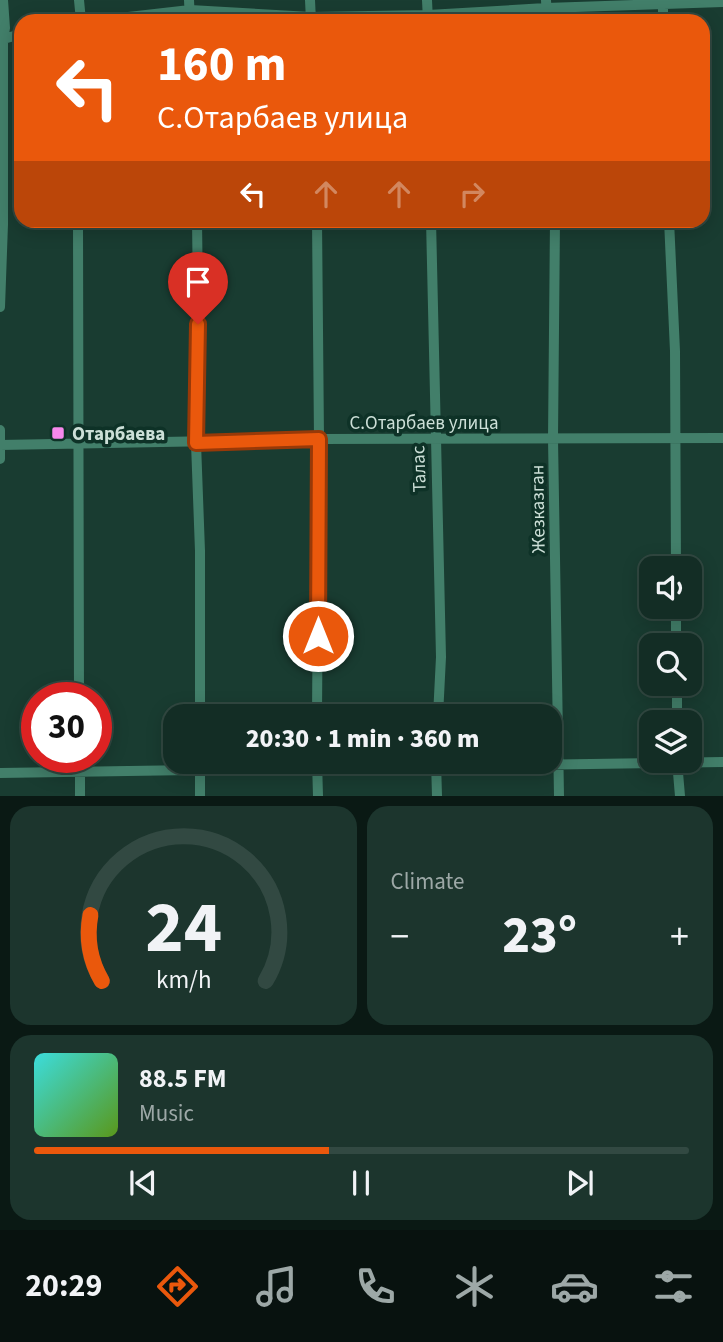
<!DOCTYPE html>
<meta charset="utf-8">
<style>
:root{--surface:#132d25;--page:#1c352d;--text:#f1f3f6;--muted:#9da8a7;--line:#324942;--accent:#ea580c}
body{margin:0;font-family:"Source Sans 3",sans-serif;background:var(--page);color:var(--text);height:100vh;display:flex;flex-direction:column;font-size:26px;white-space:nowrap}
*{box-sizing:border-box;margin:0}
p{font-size:23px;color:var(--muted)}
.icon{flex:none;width:38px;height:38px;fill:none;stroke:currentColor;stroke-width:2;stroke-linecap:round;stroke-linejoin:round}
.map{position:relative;height:796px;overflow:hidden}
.panel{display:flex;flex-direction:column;gap:10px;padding:10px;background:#0a1914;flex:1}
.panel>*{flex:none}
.top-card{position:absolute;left:14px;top:14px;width:696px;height:214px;border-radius:21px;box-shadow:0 4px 18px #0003,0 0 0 2px var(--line);background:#ea580c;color:#fff;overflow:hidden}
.fabs{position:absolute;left:639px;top:556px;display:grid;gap:14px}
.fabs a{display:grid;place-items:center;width:63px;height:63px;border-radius:14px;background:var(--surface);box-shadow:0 4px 18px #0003,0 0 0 2px var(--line);font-size:35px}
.speed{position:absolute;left:21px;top:682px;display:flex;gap:14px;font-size:35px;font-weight:700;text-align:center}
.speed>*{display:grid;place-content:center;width:91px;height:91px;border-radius:50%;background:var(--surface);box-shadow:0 4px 18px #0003,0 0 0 2px var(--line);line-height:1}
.speed .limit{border:10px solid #d22;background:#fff;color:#111}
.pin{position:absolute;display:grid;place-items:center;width:60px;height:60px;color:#fff;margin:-72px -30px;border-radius:50% 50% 50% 0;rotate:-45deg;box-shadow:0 0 7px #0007}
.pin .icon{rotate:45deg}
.me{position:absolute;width:77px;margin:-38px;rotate:0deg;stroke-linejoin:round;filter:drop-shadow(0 0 5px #0008)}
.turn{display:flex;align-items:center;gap:24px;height:147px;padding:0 28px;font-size:32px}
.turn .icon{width:91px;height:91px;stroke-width:2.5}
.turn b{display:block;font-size:49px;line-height:60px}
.lanes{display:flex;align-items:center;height:66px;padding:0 28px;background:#0003;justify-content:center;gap:35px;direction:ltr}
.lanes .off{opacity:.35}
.big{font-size:52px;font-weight:800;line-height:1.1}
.panel .widget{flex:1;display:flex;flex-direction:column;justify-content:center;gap:10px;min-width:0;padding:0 24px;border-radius:21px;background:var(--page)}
.panel .dial{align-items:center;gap:0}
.dial svg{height:182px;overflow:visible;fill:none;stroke:var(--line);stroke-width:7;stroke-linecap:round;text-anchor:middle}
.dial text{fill:var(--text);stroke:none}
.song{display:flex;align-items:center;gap:21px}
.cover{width:84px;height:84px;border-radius:10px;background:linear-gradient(135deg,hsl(180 70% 55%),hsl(90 70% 35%))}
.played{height:7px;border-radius:4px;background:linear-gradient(90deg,var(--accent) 45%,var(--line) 45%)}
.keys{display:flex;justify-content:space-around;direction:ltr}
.heat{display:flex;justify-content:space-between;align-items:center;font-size:38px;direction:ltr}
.panel .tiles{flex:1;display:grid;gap:10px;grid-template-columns:1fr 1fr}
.widget:last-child{grid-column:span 2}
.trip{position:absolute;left:163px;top:704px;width:399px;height:70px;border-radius:21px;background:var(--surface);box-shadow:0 4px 18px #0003,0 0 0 2px var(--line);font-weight:800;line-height:70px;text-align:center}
.dock{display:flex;height:112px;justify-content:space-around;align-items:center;background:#08120f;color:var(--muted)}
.dock .icon{width:49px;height:49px}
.dock .on{color:var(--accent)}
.dock b{font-size:32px;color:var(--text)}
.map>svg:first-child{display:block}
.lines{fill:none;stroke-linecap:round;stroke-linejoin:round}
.minor{stroke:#427f6a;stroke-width:10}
.route-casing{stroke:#983908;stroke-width:18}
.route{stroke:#ea580c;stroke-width:12}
.poi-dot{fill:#f788ec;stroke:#0e3227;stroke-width:2.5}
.labels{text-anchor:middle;stroke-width:7;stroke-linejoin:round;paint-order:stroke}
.street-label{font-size:19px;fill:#ccdfd7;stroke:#0e3227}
.poi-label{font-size:19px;font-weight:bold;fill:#ccdfd7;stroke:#0e3227;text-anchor:start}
</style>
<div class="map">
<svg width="723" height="796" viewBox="0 0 723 796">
<rect width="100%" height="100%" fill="#193c31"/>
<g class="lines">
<!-- minor -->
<path class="minor" d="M79 0 81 21
M189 0 190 21
M310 0 311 21
M427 0 428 21
M546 0 547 21
M663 0V21
M93 21 190 10 311 17 428 15 546 8 723 2
M0 40 21 34
M78 220 79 698
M197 220 199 375 196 443 200 551V716
M317 220 319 439 317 716
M431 220 441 657 438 716
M555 220 553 439 559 796
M669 220 675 351 676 569
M0 307 3 224V40L5 28 3 0
M0 430V459
M0 445 319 439 723 438
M676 607V646
M677 684V723
M80 758V796
M200 761V796
M317 761 318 796
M436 761 437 796
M677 761 680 796
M0 773 723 762"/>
</g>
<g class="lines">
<!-- route casing -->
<g class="route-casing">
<path id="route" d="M198 324 196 443 319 439 318 636"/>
</g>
<!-- route -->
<use href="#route" class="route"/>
</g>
<!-- markers -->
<rect class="poi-dot" x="51" y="426" width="14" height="14" rx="3.5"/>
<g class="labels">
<!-- street labels -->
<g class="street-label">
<text x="424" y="429">С.Отарбаев улица</text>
<text transform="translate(418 469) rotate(-92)" y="7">Талас</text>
<text transform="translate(537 509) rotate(-91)" y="7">Жезказган</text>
</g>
<!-- poi labels -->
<g class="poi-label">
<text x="72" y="440">Отарбаева</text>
</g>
</g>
</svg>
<div class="fabs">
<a><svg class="icon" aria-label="sound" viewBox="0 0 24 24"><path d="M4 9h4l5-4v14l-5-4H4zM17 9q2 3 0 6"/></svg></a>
<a><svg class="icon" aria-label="search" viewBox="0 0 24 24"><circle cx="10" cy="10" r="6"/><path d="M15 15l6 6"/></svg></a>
<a><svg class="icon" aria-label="layers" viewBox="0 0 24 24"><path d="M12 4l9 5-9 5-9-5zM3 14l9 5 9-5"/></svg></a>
</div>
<div class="speed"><div class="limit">30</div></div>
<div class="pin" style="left:198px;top:324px;background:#d93025"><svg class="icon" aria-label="arrive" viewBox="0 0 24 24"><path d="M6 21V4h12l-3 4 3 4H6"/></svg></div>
<svg class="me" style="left:318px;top:636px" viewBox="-20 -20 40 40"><circle r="17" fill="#ea580c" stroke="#fff" stroke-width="3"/><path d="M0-11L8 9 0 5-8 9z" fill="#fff"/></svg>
<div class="trip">20:30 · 1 min · 360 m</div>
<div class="top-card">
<div class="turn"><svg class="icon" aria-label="left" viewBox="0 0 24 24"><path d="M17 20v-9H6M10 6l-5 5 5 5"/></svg><div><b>160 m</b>С.Отарбаев улица</div></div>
<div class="lanes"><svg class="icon" aria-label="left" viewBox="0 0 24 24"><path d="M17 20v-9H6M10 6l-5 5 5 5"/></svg><svg class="icon off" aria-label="ahead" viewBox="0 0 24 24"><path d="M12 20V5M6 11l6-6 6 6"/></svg><svg class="icon off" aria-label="ahead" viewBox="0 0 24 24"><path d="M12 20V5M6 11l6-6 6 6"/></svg><svg class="icon off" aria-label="right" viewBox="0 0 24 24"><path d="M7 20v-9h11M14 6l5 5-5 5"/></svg></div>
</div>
</div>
<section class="panel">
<div class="tiles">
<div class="widget dial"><svg viewBox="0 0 100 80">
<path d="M14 69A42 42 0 1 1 86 69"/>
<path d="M14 69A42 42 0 0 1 9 40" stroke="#ea580c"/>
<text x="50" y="56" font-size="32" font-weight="700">24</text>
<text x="50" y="72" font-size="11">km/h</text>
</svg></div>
<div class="widget"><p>Climate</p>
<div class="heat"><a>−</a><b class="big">23°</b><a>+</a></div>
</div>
<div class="widget">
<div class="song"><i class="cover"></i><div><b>88.5 FM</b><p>Music</p></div></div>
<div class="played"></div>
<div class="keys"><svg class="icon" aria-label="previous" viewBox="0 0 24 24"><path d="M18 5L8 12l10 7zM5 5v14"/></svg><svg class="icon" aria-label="pause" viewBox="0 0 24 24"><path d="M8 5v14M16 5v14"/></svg><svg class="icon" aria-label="next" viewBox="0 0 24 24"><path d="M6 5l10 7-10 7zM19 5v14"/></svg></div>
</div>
</div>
</section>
<nav class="dock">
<b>20:29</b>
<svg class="icon on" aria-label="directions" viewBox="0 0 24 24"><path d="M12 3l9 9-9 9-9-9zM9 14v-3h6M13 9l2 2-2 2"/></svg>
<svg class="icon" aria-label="music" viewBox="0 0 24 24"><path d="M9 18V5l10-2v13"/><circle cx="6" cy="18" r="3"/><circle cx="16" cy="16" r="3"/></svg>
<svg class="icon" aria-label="phone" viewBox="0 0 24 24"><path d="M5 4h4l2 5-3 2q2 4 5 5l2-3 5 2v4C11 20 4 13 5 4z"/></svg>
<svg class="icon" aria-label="climate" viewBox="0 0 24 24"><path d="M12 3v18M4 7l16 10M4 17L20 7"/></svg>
<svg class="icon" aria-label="car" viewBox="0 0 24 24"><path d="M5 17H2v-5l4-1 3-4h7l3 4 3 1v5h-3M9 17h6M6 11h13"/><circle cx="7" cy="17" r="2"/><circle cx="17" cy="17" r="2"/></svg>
<svg class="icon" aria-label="filters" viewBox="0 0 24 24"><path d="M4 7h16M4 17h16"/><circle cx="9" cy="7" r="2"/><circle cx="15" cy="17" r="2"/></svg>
</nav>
